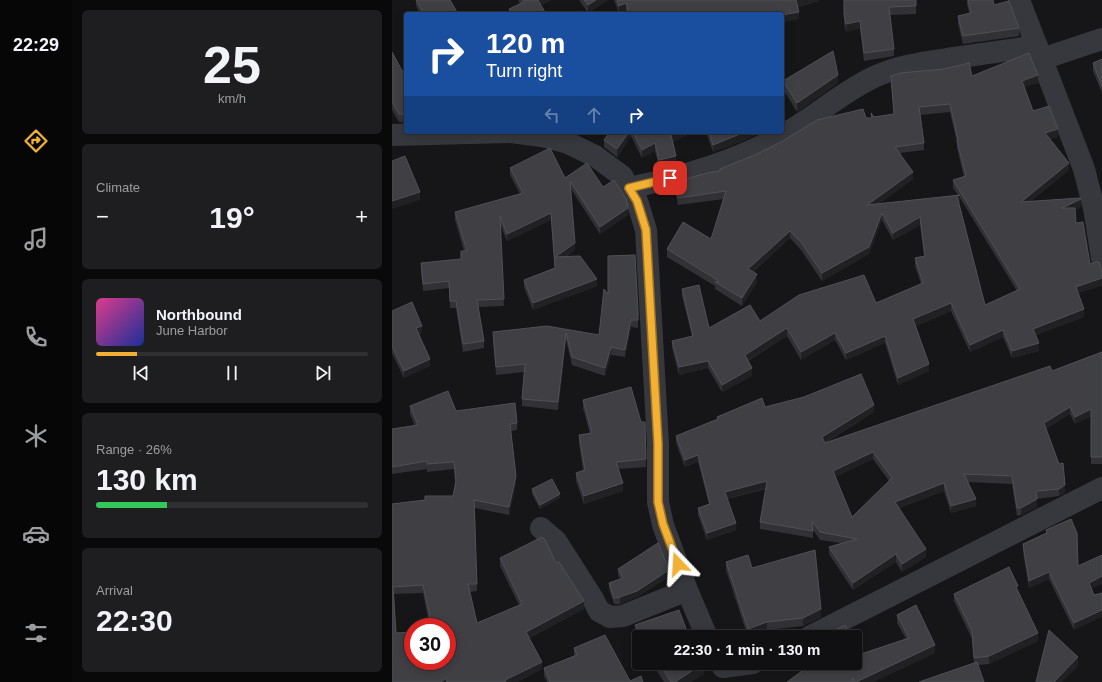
<!DOCTYPE html>
<meta charset="utf-8">
<style>
:root{--surface:#101012;--page:#1e1e20;--text:#f1f3f6;--muted:#9c9d9f;--line:#303032;--accent:#f2b134}
body{margin:0;font-family:Helvetica,sans-serif;background:var(--page);color:var(--text);height:100vh;display:flex;flex-direction:column;font-size:15px;white-space:nowrap}
*{box-sizing:border-box;margin:0}
p{font-size:13px;color:var(--muted)}
.icon{flex:none;width:22px;height:22px;fill:none;stroke:currentColor;stroke-width:2;stroke-linecap:round;stroke-linejoin:round}
.map{position:relative;flex:1;overflow:hidden}
.sheet{display:flex;flex-direction:column;gap:10px;padding:10px;background:#09090a;width:320px}
.sheet>*{flex:none}
.top-card{position:absolute;left:12px;top:12px;width:380px;height:122px;border-radius:4px;box-shadow:0 2px 10px #0003,0 0 0 1px var(--line);background:#1a4fa0;color:#fff;overflow:hidden}
.speed{position:absolute;left:12px;top:618px;display:flex;gap:8px;font-size:20px;font-weight:700;text-align:center}
.speed>*{display:grid;place-content:center;width:52px;height:52px;border-radius:50%;background:var(--surface);box-shadow:0 2px 10px #0003,0 0 0 1px var(--line);line-height:1}
.speed .limit{border:6px solid #d22;background:#fff;color:#111}
.pin{position:absolute;display:grid;place-items:center;width:34px;height:34px;color:#fff;margin:-17px;border-radius:8px;box-shadow:0 2px 6px #0006}
.me{position:absolute;width:44px;margin:-22px;rotate:340deg;stroke-linejoin:round;filter:drop-shadow(0 0 3px #0008)}
.turn{display:flex;align-items:center;gap:14px;height:84px;padding:0 16px;font-size:18px}
.turn .icon{width:52px;height:52px;stroke-width:2.5}
.turn b{display:block;font-size:28px;line-height:34px}
.lanes{display:flex;align-items:center;height:38px;padding:0 16px;background:#0003;justify-content:center;gap:20px;direction:ltr}
.lanes .off{opacity:.35}
.big{font-size:30px;font-weight:700;line-height:1.1}
.sheet .widget{flex:1;display:flex;flex-direction:column;justify-content:center;gap:6px;min-width:0;padding:0 14px;border-radius:6px;background:var(--page)}
.sheet .dial{align-items:center;gap:0}
.dial b{font-size:52px;line-height:1}
.song{display:flex;align-items:center;gap:12px}
.cover{width:48px;height:48px;border-radius:6px;background:linear-gradient(135deg,hsl(330 70% 55%),hsl(230 70% 35%))}
.played{height:4px;border-radius:2px;background:linear-gradient(90deg,var(--accent) 15%,var(--line) 15%)}
.keys{display:flex;justify-content:space-around;direction:ltr}
.heat{display:flex;justify-content:space-between;align-items:center;font-size:22px;direction:ltr}
.charge{height:6px;border-radius:3px;background:linear-gradient(90deg,#34c759 26%,var(--line) 0)}
.trip{position:absolute;left:240px;top:630px;width:230px;height:40px;border-radius:4px;background:var(--surface);box-shadow:0 2px 10px #0003,0 0 0 1px var(--line);font-weight:700;line-height:40px;text-align:center}
main{display:flex;flex:1;min-height:0}
.tabs{display:flex;flex-direction:column;width:72px;justify-content:space-around;align-items:center;background:#060607;color:var(--muted)}
.tabs .icon{width:28px;height:28px}
.tabs .selected{color:var(--accent)}
.tabs b{font-size:18px;color:var(--text)}
.map>svg:first-child{display:block}
.lines{fill:none;stroke-linecap:round;stroke-linejoin:round}
.minor{stroke:#37383d;stroke-width:22}
.wall{fill:#323236;fill-rule:evenodd}
.shaded-wall{fill:#212124}
.building{fill:#3f3f44;stroke:#4f5156;fill-rule:evenodd}
.route-casing{stroke:#9d7322;stroke-width:10}
.route{stroke:#f2b134;stroke-width:7}
</style>
<main>
<nav class="tabs">
<b>22:29</b>
<svg class="icon selected" aria-label="directions" viewBox="0 0 24 24"><path d="M12 3l9 9-9 9-9-9zM9 14v-3h6M13 9l2 2-2 2"/></svg>
<svg class="icon" aria-label="music" viewBox="0 0 24 24"><path d="M9 18V5l10-2v13"/><circle cx="6" cy="18" r="3"/><circle cx="16" cy="16" r="3"/></svg>
<svg class="icon" aria-label="phone" viewBox="0 0 24 24"><path d="M5 4h4l2 5-3 2q2 4 5 5l2-3 5 2v4C11 20 4 13 5 4z"/></svg>
<svg class="icon" aria-label="climate" viewBox="0 0 24 24"><path d="M12 3v18M4 7l16 10M4 17L20 7"/></svg>
<svg class="icon" aria-label="car" viewBox="0 0 24 24"><path d="M5 17H2v-5l4-1 3-4h7l3 4 3 1v5h-3M9 17h6M6 11h13"/><circle cx="7" cy="17" r="2"/><circle cx="17" cy="17" r="2"/></svg>
<svg class="icon" aria-label="filters" viewBox="0 0 24 24"><path d="M4 7h16M4 17h16"/><circle cx="9" cy="7" r="2"/><circle cx="15" cy="17" r="2"/></svg>
</nav>
<section class="sheet">
<div class="widget dial"><b>25</b><p>km/h</p></div>
<div class="widget"><p>Climate</p>
<div class="heat"><a>−</a><b class="big">19°</b><a>+</a></div>
</div>
<div class="widget">
<div class="song"><i class="cover"></i><div><b>Northbound</b><p>June Harbor</p></div></div>
<div class="played"></div>
<div class="keys"><svg class="icon" aria-label="previous" viewBox="0 0 24 24"><path d="M18 5L8 12l10 7zM5 5v14"/></svg><svg class="icon" aria-label="pause" viewBox="0 0 24 24"><path d="M8 5v14M16 5v14"/></svg><svg class="icon" aria-label="next" viewBox="0 0 24 24"><path d="M6 5l10 7-10 7zM19 5v14"/></svg></div>
</div>
<div class="widget"><p>Range · 26%</p><b class="big">130 km</b><div class="charge"></div></div>
<div class="widget"><p>Arrival</p><b class="big">22:30</b></div>
</section>
<div class="map">
<svg width="710" height="682" viewBox="0 0 710 682">
<rect width="100%" height="100%" fill="#161618"/>
<g class="lines">
<!-- minor -->
<path class="minor" d="M627 0 692 169 702 208 710 258
M650 59 710 39
M0 135 119 132 150 136 176 143 203 156 230 176 245 201 254 230 266 444V502L271 525 295 590 315 637
M237 188C293 176 346 161 396 132 425 115 452 91 482 77 507 65 535 62 562 58 589 54 617 50 645 46
M149 528 164 541 201 599 207 611 218 617 231 616 295 590
M417 637 710 488
M331 667 361 663"/>
</g>
<!-- wall -->
<path class="wall" d="M24 0H58L66 14H28L24 6Z
M126 0H159L149 5 154 14H117V9L128 4Z
M187 0H216L196 13Z
M222 0H427V1L406 7 407 19 390 14H235L234 11 227 13Z
M452 0H524V14L498 15 502 49V56L472 61 468 28 454 32 452 22Z
M575 0H601L602 5 627 28V36L571 44 566 24V16L577 13 575 4Z
M0 52 14 78 13 122H7L0 110Z
M710 59V93L701 71V63Z
M499 76H580L646 83 632 87 641 111 666 137 658 139 677 170 639 201 689 207 683 210 686 293 692 317 644 335 647 351 620 358 611 337 578 352 559 311 524 326 537 371 506 385 493 343 454 360 443 340 409 360 395 336 356 361 360 376 330 392 316 368 287 375 280 348V341L300 336 290 296V289L317 328 368 321 484 303 529 284 523 266V258L532 256 528 225 501 240 490 220 477 254 430 281 409 250 398 238 361 272 365 282 350 306 323 289V286L275 257V249L319 239 332 199 286 205 283 190V182L328 171V169L474 118H479V113L482 117 502 114 499 84ZM558 112 565 143V148L572 177 561 180V188L566 195 487 204 521 179 508 153 532 150V143L528 115ZM568 198 625 291 593 305 567 203 568 202Z
M391 81 446 83 405 112 391 89Z
M218 132H302L297 134 281 142 284 164 267 168 263 151 250 158 239 136 225 157 212 147V140Z
M314 132H369L353 140 321 152Z
M118 168 173 178 211 187 236 215 208 234 179 189 183 250 174 257 205 286 141 310 132 287V280L163 268 159 220 115 241 108 224 112 306 86 307 92 341V348L71 352 64 308H58L57 288 31 291 29 270V263L69 259 72 251 63 220V212L128 194 118 175Z
M216 294 246 319V328L239 327 233 357 219 355 213 376 180 365 174 340 166 410 130 406V399L132 372 104 375 101 340V332L207 335Z
M0 311 30 333 27 334 38 366 12 378 0 353Z
M710 352V464H699V416L683 424 678 414 654 429 673 493 667 496 645 499V507L629 515 625 516 620 484 576 482 584 506 559 513 552 491 507 508 534 557 510 572 504 562 461 590 437 554V547L449 543 428 540 421 530V538L368 529V522L374 489 335 499 344 530 315 540 306 515V508L317 504 306 462 293 467 284 443V436L325 419V417L373 407 482 412 433 443 660 371ZM481 459 497 481 460 517 443 477Z
M191 400 249 422H253L254 467 226 469 231 491 192 504 184 481V473L191 470 187 443V435L198 434 191 408Z
M18 406 64 411 125 423V430L119 431 124 484 117 515 83 508 85 591 78 592 85 623 127 605 108 566V558L164 563 192 609 137 638 150 669 125 682H0V504L61 496 63 484 62 469 35 472V469L0 474V429L23 426 18 414ZM31 593 38 627H55L21 661 4 633 2 594Z
M140 489 168 498 148 509 140 494Z
M654 530 686 566 699 589 682 630 657 579 637 588 631 552V544L654 533Z
M334 562 360 568 429 617 411 626 375 630 356 637 334 570Z
M226 569 277 577 245 597 228 604H222L217 589V583L228 579 226 575Z
M626 591 646 641 597 664 586 665 582 663 580 639 562 601V594Z
M505 615 543 653 481 682H395L463 644 469 654 514 639 505 623Z
M243 625 297 637H247V643L243 636Z
M445 629 460 637H445Z
M182 648 238 681 251 682H155L152 676V668L182 656Z
M260 663H312V674L299 682H272Z"/>
<!-- shaded-wall -->
<path class="shaded-wall" d="M146 0H159L146 6Z
M204 0H216L196 13V5Z
M404 0H427V1L404 7Z
M234 3V11L227 13V6Z
M407 12V19L390 23V15Z
M468 21V28L454 32V24Z
M446 75V83L405 112V103Z
M646 75V83L630 88V81Z
M14 113V121L13 122V114Z
M666 129V137L653 140V133Z
M237 132H239V136L225 157V149Z
M285 132H302L297 134 279 143V135Z
M353 132H369L353 140 321 152V145Z
M263 143V151L250 158V150Z
M284 156V164L267 168V160Z
M677 163V170L629 209V202Z
M521 172V179L475 213V205Z
M28 192V200L0 209V201Z
M568 195V202L565 204V196Z
M689 199V207L670 216V208Z
M236 208V215L208 234V227Z
M159 213V220L115 241V234Z
M490 213V220L477 254 430 281V273Z
M528 217V225L501 240V233Z
M398 231V238L356 276V269Z
M183 243V250L163 264V257Z
M365 274V282L350 306V298Z
M710 278V286L684 294V287Z
M205 279V286L141 310V303Z
M559 303V311L521 327V319Z
M692 309V317L641 336V329Z
M239 320V327L233 357V350Z
M30 326V333L24 335V328Z
M395 328V336L353 362V355Z
M611 330V337L578 352V345Z
M174 333V340L166 410V402Z
M443 333V340L409 360V352Z
M493 336V343L454 360V353Z
M647 343V351L620 358V351Z
M219 347V355L213 376V368Z
M38 359V366L12 378V371Z
M316 361V368L287 375V367Z
M537 364V371L506 385V378Z
M360 368V376L330 392V385Z
M482 405V412L430 444V437Z
M678 407V414L652 430V423Z
M699 409V416L683 424V417Z
M481 452V459L441 478V471Z
M306 455V462L293 467V460Z
M124 476V484L117 515V507Z
M375 481V488L333 499V492Z
M231 483V491L192 504V496Z
M552 483V491L503 509V502Z
M673 485V493L667 496V489Z
M168 494V498L148 509V505Z
M584 499V506L559 513V506Z
M645 499V507L629 515V508Z
M344 523V530L315 540V533Z
M534 549V557L510 572V564Z
M504 554V562L461 590V583Z
M277 570V577L245 597 228 604V597Z
M657 572V579L637 588V581Z
M710 576V584L697 590V583Z
M192 601V609L134 639V632Z
M429 609V617L411 626V618Z
M710 610V617L682 630V623Z
M375 622V630L356 637V629Z
M646 633V641L597 664V656Z
M543 645V653L481 682H464Z
M686 657V666L670 682H662Z
M150 662V669L125 682H113V680Z
M312 663V674L299 682H283Z
M54 678V682H49Z"/>
<!-- building -->
<path class="building" d="M24 0H58L66 14H32Z
M131 0H146L154 14H120L117 9 132 2Z
M192 0H204L196 5Z
M225 0H404L407 12 390 15V14H237L234 3 227 6Z
M452 0H524V6L497 7 502 49 472 53 468 21 454 24 452 14Z
M576 0H601L602 5 617 1 627 28 571 36 566 16 579 13Z
M190 11 191 14H185Z
M441 51 446 75 405 103 391 81Z
M0 52 14 78V113L13 114H7L0 102Z
M637 53 646 75 630 81 641 111 657 106 666 129 653 133 677 163 629 202 688 198 689 199 670 208H683L684 223 691 222 698 264 705 262H707L710 272V278L684 287 692 309 641 329 647 343 620 351 611 330 578 345 559 303 521 319 537 364 506 378 493 336 454 353 443 333 409 352 395 328 353 355 360 368 330 385 316 361 287 367 280 341 301 336 290 289 307 285 317 328 358 305 368 321 407 295 472 275 484 303 531 283 523 258 533 256 528 217 501 233 490 213 477 247 430 273 409 242 398 231 356 269 365 274 350 298 323 282 327 281 275 249 291 222 319 239 334 191 286 198 283 182 315 173 328 171V169L363 155 389 142 425 120 471 109 474 118H480L479 113 482 117 502 114 499 76 508 73 552 69 577 63 580 76ZM558 104 566 140 565 141 574 176 561 180 628 289 593 305 565 196 568 195 475 205 521 172 503 147 532 143 527 107Z
M710 59V86L701 63Z
M218 132H237L225 149 212 140Z
M241 132H285L279 135 284 156 267 160 263 143 250 150Z
M317 132H353L321 145Z
M158 148 173 178 195 163 211 187 222 180 234 199 236 208 208 227 178 181 183 243 163 257 188 256 205 279 141 303 132 280 163 268 159 213 115 234 108 216 112 299 85 300 92 341 71 344 64 301H58L57 281 31 284 29 263 69 259V251H75L63 212 131 193 118 168Z
M13 156 28 192 0 201V161Z
M243 255 246 312V320H239L233 350 219 347 213 368 180 357 174 333 166 402 130 399 133 364 104 367 101 332 155 326 207 335 212 289 216 294V256Z
M20 302 30 326 24 328 38 359 12 371 0 346V311Z
M710 352V457H699V409L683 417 678 407 652 423 667 464 671 463 673 485 667 489 644 491 645 499 629 508H625L620 476 572 474 584 499 559 506 552 483 503 502 534 549 510 564 504 554 461 583 437 547 465 539 428 532 420 521 421 531 368 522 375 481 333 492 344 523 315 533 306 508 318 504 306 455 293 460 284 436 326 419 325 417 370 398 373 407 412 397 469 374 482 405 430 437 433 443 658 366 660 371ZM481 452 500 478 460 517 441 471Z
M239 387 249 422H253L254 459 224 462 231 483 192 496 184 473 193 470 187 435 200 433 191 400Z
M56 391 64 411 123 403 125 423 118 424 124 476 117 507 82 500 85 584H76L85 623 130 604 108 558 150 537 153 540 164 563 167 562 192 601 134 632 150 662 113 680 114 682H55L54 678 49 682H0V504L33 500V496H61L64 481 62 462 35 464V461L0 467V429L26 425 18 406ZM31 585 40 627H55V661H21V632L4 633 1 587Z
M160 479 168 494 148 505 140 489Z
M679 519 685 533 686 566 710 555V576L697 583 702 595 710 593V610L682 623 657 572 637 581 631 544 655 533 654 530Z
M266 543 277 570 245 591 228 597 222 598 217 583 231 578 226 569Z
M423 550 429 609 411 618 375 622 356 629 334 562 356 555 360 568Z
M617 567 626 586 624 587 646 633 597 656 582 658 580 631 562 594Z
M524 605 543 645 464 682H462L461 678 460 682H395L421 663H463V638V644L469 654 517 638 505 615Z
M287 610 297 637H250L243 625Z
M453 625 460 637H448L445 629Z
M657 630 686 657 662 682H644Z
M213 635 238 681 249 676 251 682H158L152 668 185 655 182 648Z
M585 662 592 682H527Z
M267 663H312L283 682H279Z"/>
<g class="lines">
<!-- route casing -->
<g class="route-casing">
<path id="route" d="M278 178 237 188 245 201 254 230 266 444V502L271 524 286 564"/>
</g>
<!-- route -->
<use href="#route" class="route"/>
</g>
</svg>
<div class="speed"><div class="limit">30</div></div>
<div class="pin" style="left:278px;top:178px;background:#d93025"><svg class="icon" aria-label="arrive" viewBox="0 0 24 24"><path d="M6 21V4h12l-3 4 3 4H6"/></svg></div>
<svg class="me" style="left:286px;top:564px" viewBox="-20 -20 40 40"><path d="M0-17L14 15 0 8-14 15z" fill="#f2b134" stroke="#fff" stroke-width="4"/></svg>
<div class="trip">22:30 · 1 min · 130 m</div>
<div class="top-card">
<div class="turn"><svg class="icon" aria-label="right" viewBox="0 0 24 24"><path d="M7 20v-9h11M14 6l5 5-5 5"/></svg><div><b>120 m</b>Turn right</div></div>
<div class="lanes"><svg class="icon off" aria-label="left" viewBox="0 0 24 24"><path d="M17 20v-9H6M10 6l-5 5 5 5"/></svg><svg class="icon off" aria-label="ahead" viewBox="0 0 24 24"><path d="M12 20V5M6 11l6-6 6 6"/></svg><svg class="icon" aria-label="right" viewBox="0 0 24 24"><path d="M7 20v-9h11M14 6l5 5-5 5"/></svg></div>
</div>
</div>
</main>
